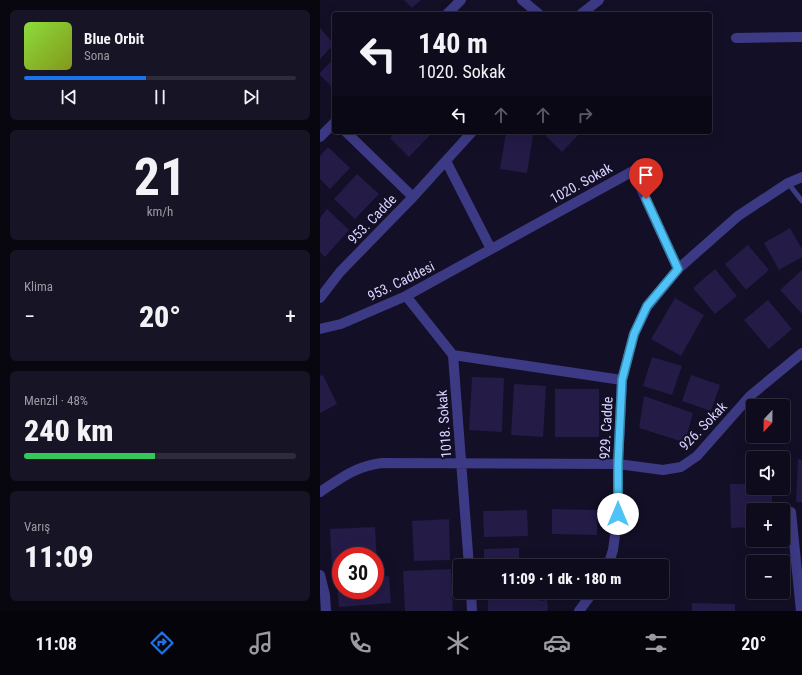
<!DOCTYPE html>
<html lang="tr">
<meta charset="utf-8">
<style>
:root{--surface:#0e0b1c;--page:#171425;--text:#f1f3f6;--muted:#9b9ba3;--line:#2e2b3b;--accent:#1a73e8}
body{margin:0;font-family:"Roboto Condensed",sans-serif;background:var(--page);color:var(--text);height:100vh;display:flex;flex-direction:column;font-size:15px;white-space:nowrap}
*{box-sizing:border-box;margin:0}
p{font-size:13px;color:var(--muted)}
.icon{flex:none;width:22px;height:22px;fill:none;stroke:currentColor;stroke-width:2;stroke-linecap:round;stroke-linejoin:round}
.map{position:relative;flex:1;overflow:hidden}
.sheet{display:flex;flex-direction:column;gap:10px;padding:10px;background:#08060f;width:320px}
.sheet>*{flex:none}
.guide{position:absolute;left:12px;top:12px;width:380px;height:122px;border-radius:4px;box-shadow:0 4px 16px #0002,0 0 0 1px var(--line);background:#0e0b1c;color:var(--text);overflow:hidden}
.needle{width:26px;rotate:202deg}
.tools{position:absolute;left:426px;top:399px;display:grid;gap:8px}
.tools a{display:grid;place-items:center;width:44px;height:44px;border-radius:4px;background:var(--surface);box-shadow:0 4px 16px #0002,0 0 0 1px var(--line);font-size:20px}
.speed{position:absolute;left:12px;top:547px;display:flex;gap:8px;font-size:20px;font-weight:700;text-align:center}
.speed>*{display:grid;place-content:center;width:52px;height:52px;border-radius:50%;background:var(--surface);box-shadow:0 4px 16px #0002,0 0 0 1px var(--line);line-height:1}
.speed .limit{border:6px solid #d22;background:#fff;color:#111}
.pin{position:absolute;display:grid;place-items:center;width:34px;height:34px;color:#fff;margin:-41px -17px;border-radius:50% 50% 50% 0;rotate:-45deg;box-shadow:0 0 4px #0007}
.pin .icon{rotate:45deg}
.me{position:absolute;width:44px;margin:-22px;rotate:0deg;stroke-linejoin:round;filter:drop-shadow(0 0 3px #0008)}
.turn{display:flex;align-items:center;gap:14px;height:84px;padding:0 20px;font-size:18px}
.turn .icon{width:52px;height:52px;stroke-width:2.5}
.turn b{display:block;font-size:28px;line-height:34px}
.lanes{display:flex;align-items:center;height:38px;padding:0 20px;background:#0003;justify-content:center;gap:20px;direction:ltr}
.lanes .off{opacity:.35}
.big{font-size:30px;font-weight:800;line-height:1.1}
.sheet .card{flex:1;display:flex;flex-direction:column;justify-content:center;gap:6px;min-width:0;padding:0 14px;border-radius:6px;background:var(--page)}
.sheet .dial{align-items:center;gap:0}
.dial b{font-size:52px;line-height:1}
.song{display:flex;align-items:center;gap:12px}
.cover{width:48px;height:48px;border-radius:6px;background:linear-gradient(135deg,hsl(90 70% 55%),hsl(70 70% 35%))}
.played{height:4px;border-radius:2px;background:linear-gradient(90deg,var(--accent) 45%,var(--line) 45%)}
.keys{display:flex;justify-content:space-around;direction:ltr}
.heat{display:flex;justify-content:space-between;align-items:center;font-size:22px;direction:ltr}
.charge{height:6px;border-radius:3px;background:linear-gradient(90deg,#34c759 48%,var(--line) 0)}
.trip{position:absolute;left:133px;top:559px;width:216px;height:40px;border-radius:4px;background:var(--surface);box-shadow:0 4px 16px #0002,0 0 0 1px var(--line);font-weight:800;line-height:40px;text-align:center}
.menu{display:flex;height:64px;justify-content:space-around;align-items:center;background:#06040b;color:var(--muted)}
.menu .icon{width:28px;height:28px}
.menu .current{color:var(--accent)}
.menu b{font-size:18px;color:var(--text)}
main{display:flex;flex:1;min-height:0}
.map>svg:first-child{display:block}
.building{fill:#241b47}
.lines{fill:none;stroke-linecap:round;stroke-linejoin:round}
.lane{stroke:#3d3a85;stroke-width:5}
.street{stroke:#3d3a85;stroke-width:10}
.route-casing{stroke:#337fa1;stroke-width:10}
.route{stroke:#4fc3f7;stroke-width:7}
.labels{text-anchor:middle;stroke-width:4;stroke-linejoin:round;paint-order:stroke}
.street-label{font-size:14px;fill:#d9d4ff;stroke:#130f26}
</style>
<main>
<section class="sheet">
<div class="card">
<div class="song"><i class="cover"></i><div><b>Blue Orbit</b><p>Sona</p></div></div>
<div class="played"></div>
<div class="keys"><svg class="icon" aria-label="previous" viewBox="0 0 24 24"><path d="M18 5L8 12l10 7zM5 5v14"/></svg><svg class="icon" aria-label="pause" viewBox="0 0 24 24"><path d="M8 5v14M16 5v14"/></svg><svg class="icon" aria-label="next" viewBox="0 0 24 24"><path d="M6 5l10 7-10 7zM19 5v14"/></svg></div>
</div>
<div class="card dial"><b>21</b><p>km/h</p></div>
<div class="card"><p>Klima</p>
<div class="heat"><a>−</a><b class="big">20°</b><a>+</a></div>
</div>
<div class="card"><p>Menzil · 48%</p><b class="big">240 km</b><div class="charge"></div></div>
<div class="card"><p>Varış</p><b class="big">11:09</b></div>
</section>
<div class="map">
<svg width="482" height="611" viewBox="0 0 482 611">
<rect width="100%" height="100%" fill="#130f26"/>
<!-- building -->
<path class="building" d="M84 0H101L92 8Z
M0 28 14 44 0 59Z
M14 58V89L0 75V73Z
M76 132H113L89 157 70 138Z
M186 132 213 135 207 173 180 169Z
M222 132H261L242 152Z
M8 147 30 168 10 189 0 179V156Z
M37 174 59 194 35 219 14 199Z
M7 209 29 230 5 257 0 252V218Z
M470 228 482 249V257L459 270 444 243Z
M428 245 449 270 426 290 405 264Z
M395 269 417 296 395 314 373 288Z
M482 270V314L460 290Z
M355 298 384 315 361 356 331 339Z
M448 300 472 329 449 349 424 320Z
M332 357 362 366 352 395 323 386Z
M3 375 17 404 0 413V376Z
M371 375 400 385 391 411 362 401Z
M152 377 184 378 182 432 149 430Z
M194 384 226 386 223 437 191 435Z
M235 389H279V437H235Z
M324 396 373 413 366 438 360 441 319 428Z
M478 459 482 460V502H476Z
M410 484H433V488H452V510H433V527L411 528Z
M232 509 277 510V535L232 534Z
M207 510 208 536 164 537 163 511Z
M129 519 130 560 94 561 92 521Z
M55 527 57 563H55V556H21V564L12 565 10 529Z
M199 548V566H164V549Z
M131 569 133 611H85L83 571Z
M69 576 71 603 19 607 17 581 21 580V590H55V578Z
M168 592H218L220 601 227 600 228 608 227 611H168Z
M372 603 415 604V611H372Z"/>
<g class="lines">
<!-- lane -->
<path class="lane" d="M468 183 482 201"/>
<!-- street -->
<path class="street" d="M202 0 219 14
M127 14 141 0
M261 14 279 0
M416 38 482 37
M26 132 93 197
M0 137 14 123
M126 161 171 249
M86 296 133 355 149 566
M0 298 20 272 93 197 152 132
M0 329 21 324 86 296 313 171 358 269
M133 355 302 380
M0 492C21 478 36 466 62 463L298 464 343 470 361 467 377 456 430 396 482 353
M471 512 481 611
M288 566 293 550 298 514V464L302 380 314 334 327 307 358 269 418 216 468 183 482 177
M0 575 5 595 6 611
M151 592 152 611
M259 611 273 592"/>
</g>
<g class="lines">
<!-- route casing -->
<g class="route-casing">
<path id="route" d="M298 514V464L302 380 314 334 327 306 358 269 326 199"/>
</g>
<!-- route -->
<use href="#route" class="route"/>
</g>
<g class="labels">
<!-- street labels -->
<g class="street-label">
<text transform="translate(261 183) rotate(-29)" y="5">1020. Sokak</text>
<text transform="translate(52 219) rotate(-46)" y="5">953. Cadde</text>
<text transform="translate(81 281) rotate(-26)" y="5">953. Caddesi</text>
<text transform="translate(124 424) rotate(-94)" y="5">1018. Sokak</text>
<text transform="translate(383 426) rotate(-46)" y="5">926. Sokak</text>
<text transform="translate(286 428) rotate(-87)" y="5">929. Cadde</text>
</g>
</g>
</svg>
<div class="tools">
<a><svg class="needle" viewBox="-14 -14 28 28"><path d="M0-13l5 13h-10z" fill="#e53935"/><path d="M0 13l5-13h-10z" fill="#9b9ba3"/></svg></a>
<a><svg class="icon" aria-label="sound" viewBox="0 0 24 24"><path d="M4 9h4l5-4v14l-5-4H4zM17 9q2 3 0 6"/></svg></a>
<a>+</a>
<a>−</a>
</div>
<div class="speed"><div class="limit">30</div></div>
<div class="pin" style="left:326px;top:199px;background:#d93025"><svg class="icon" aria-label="arrive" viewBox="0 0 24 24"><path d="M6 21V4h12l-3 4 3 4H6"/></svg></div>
<svg class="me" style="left:298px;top:514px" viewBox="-20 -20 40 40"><circle r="19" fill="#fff"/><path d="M0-13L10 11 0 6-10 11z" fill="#4fc3f7"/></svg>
<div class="trip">11:09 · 1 dk · 180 m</div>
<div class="guide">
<div class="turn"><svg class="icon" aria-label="left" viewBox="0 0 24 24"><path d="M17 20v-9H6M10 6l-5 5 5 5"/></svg><div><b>140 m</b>1020. Sokak</div></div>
<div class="lanes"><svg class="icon" aria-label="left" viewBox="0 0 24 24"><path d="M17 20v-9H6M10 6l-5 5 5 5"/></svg><svg class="icon off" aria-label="ahead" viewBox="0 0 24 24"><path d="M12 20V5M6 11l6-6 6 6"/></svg><svg class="icon off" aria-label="ahead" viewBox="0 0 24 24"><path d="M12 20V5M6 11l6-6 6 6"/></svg><svg class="icon off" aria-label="right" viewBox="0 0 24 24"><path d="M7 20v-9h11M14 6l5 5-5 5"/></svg></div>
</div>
</div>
</main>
<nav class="menu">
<b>11:08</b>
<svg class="icon current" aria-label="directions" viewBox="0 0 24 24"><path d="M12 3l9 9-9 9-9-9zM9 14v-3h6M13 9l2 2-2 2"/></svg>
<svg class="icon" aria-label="music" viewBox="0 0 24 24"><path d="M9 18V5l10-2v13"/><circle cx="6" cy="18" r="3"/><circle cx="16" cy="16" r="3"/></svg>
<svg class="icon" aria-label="phone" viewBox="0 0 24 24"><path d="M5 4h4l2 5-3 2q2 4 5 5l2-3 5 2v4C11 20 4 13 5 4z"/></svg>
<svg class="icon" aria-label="climate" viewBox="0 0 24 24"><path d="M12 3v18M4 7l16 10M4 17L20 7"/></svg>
<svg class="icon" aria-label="car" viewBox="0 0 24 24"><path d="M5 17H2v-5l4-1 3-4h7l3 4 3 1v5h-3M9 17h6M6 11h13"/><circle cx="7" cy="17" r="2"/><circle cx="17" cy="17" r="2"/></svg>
<svg class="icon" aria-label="filters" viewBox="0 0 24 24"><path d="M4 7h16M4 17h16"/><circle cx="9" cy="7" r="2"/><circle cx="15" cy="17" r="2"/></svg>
<b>20°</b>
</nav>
